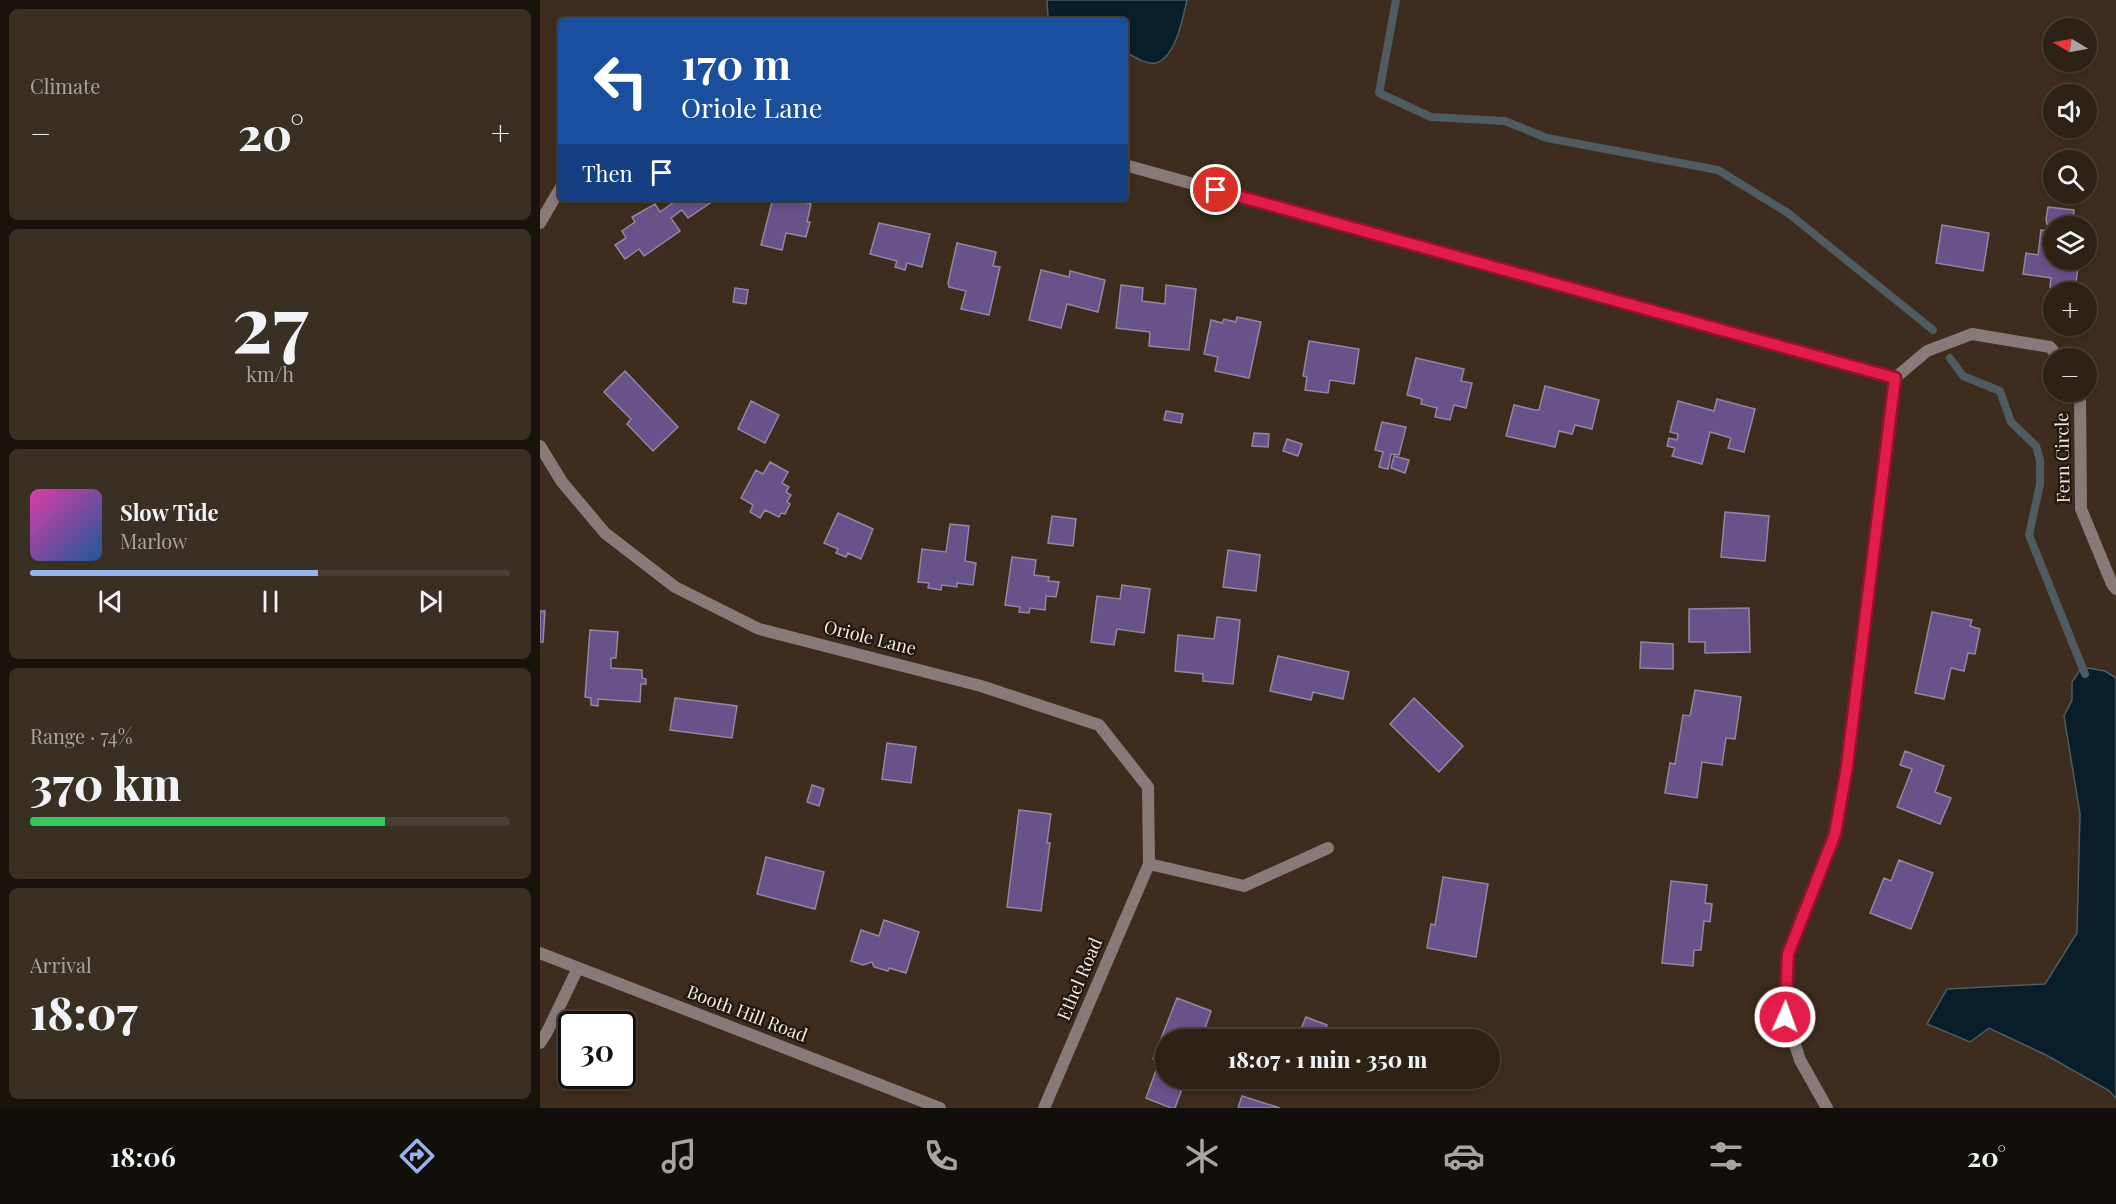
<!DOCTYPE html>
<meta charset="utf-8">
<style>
:root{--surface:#2e2216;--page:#3a2f23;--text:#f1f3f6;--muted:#a7a4a1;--line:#493f35;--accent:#95b2f1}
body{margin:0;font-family:"Playfair Display",serif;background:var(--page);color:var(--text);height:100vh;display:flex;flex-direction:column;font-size:22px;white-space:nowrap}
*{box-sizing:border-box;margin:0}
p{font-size:20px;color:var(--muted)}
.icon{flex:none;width:33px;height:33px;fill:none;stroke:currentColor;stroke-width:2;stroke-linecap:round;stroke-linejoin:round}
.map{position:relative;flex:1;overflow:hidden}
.panel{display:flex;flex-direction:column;gap:9px;padding:9px;background:#19130c;width:540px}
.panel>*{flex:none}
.guide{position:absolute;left:18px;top:18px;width:570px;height:183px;border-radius:6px;box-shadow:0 3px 9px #0003,0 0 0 2px var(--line);background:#1a4fa0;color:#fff;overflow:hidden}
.needle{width:39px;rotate:280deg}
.fabs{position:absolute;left:1503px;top:18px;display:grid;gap:12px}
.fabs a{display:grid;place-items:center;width:54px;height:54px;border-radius:50%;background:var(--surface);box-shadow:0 3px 9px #0003,0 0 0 2px var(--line);font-size:30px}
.speed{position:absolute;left:18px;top:1011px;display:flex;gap:12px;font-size:30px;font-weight:700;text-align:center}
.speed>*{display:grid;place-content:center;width:78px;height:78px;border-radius:50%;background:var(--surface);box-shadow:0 3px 9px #0003,0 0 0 2px var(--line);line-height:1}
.speed .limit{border:3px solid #111;border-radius:9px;background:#fff;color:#111}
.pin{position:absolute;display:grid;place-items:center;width:51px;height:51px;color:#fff;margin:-26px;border:3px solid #fff;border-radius:50%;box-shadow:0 2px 6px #0007}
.me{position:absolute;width:66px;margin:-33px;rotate:2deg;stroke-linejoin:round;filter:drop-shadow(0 0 4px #0008)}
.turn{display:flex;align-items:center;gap:21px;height:126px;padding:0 24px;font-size:27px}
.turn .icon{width:78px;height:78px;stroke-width:2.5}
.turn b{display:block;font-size:42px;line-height:51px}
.then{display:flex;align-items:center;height:57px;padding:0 24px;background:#0003;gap:12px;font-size:22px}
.big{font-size:45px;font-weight:800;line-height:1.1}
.panel .widget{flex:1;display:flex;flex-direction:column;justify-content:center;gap:9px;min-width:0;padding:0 21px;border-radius:9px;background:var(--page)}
.panel .dial{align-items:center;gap:0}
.dial b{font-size:78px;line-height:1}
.song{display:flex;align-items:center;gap:18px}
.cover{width:72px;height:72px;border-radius:9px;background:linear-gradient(135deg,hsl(320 70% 55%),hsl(210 70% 35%))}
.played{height:6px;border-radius:3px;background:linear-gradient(90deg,var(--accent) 60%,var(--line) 60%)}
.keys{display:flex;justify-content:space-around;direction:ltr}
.heat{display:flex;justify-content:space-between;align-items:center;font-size:33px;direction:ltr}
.charge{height:9px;border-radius:4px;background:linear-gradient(90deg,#34c759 74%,var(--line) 0)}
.trip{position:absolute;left:615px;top:1029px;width:345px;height:60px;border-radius:30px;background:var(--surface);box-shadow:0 3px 9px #0003,0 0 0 2px var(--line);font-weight:800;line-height:60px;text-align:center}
.tab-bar{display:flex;height:96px;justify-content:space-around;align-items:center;background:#120e09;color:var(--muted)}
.tab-bar .icon{width:42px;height:42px}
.tab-bar .selected{color:var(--accent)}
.tab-bar b{font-size:27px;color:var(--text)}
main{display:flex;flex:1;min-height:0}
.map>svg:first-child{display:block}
.water{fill:#081e2a;stroke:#4f5c61;stroke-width:1.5}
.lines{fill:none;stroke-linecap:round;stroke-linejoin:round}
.stream{stroke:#4f5c61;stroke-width:8}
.building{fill:#67528a;stroke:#9088a0;stroke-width:1.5}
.minor{stroke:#877a79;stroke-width:12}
.tertiary{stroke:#877a79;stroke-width:12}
.route-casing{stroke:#92132f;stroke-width:15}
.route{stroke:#e11d48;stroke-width:10}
.labels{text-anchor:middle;stroke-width:4.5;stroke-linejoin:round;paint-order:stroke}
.street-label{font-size:18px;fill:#f6ebe1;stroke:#1f1710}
</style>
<main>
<section class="panel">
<div class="widget"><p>Climate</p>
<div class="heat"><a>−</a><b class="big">20°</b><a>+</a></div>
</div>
<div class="widget dial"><b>27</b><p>km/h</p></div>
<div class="widget">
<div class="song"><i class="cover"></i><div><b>Slow Tide</b><p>Marlow</p></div></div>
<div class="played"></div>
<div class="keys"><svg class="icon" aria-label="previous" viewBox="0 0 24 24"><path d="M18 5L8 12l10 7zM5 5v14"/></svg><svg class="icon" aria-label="pause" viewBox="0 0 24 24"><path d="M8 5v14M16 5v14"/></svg><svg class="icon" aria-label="next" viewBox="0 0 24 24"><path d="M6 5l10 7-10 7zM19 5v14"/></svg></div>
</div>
<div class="widget"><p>Range · 74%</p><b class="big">370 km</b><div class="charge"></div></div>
<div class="widget"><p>Arrival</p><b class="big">18:07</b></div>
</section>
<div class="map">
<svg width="1576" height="1108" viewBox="0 0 1576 1108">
<rect width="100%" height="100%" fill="#3e2d1e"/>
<!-- water -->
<path class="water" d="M507 0H647C643 17 636 57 616 63 606 65 593 56 585 52V21H511L508 17Z
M1542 667 1565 671 1576 678V1098L1568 1090 1506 1055 1449 1028 1430 1042 1387 1024 1407 989 1505 984 1537 933 1540 814 1524 716 1532 700V682Z"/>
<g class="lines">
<!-- stream -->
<path class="stream" d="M856 0 839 93 891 117 965 121 1007 138 1178 170 1248 213 1393 330
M1410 358 1423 376 1460 391 1471 422 1496 446 1500 460V484L1489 535 1545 674"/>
</g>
<!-- building -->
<path class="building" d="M137 198H166L170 203 148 218 142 210 131 218 140 231 104 256 99 249 85 259 75 245 86 238 82 231 95 222 92 217 115 204 120 212 138 199Z
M233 198H257L256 200 271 204 267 222H270L266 237 246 233 242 250 221 245Z
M1508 207 1534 210 1532 226H1514V260H1539L1535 290 1510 287 1511 278 1483 274 1486 253 1498 255 1501 230 1509 231 1506 220Z
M339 223 390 234 382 267 367 263 365 270 355 267 357 261 330 254Z
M1402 225 1449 233 1443 271 1396 263Z
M417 243 456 252 453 266 460 267 449 315 421 309 426 291 409 287 408 283Z
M501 270 529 277 530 271 565 280 558 312 527 304 521 328 489 320Z
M581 285 603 288 602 301 625 304 626 285 656 289 649 350 609 346 610 332 576 328Z
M195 288 208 290 206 304 193 302Z
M697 317 721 322 709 378 675 371 678 357 664 354 671 320 682 323 684 319 696 322Z
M769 341 819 349 814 384 790 380 788 393 765 390 767 377 763 376Z
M876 358 924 369 921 381 932 383 926 408 914 405 910 420 895 417 897 408 881 404 882 399 867 395Z
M85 371 138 427 113 451 87 424 91 419 64 392Z
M1005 386 1059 400 1052 429 1035 425 1032 434 1019 431 1015 447 966 436 974 405 995 410H999Z
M1177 399 1215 409 1204 452 1188 448 1191 438 1170 432 1162 464 1132 456 1135 448 1127 446 1129 438 1137 440 1138 434 1130 432 1138 401 1174 411Z
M211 401 239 415 225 443 198 429Z
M626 411 643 414 641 423 624 420Z
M842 422 866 427 859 455 851 454 848 469 839 467 843 452 835 450Z
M714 433 729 434 728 447 712 446Z
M747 439 762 444 758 456 743 451Z
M854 456 869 460 865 473 851 468Z
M230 462 248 472 242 483 249 487 246 492 251 495 247 502 250 504 245 514 241 513 239 517 225 510 220 518 210 512 213 505 201 498 216 470 223 474Z
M1185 512 1229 516 1225 561 1181 557Z
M298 513 333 529 321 559 308 553 306 557 296 553 298 549 284 543Z
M512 516 536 519 533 546 508 543Z
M410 524 429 526 425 561 436 563 433 585 417 583V587L402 585 401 590 388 588 389 583 378 582 382 549 406 552Z
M688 550 720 555 716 591 683 587Z
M472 557 496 560 494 575 509 577 508 581 519 582 516 597 506 596 505 610 490 608 489 613 479 612 480 607 465 605Z
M582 585 610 589 604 633 577 629 574 645 551 642 557 596 580 599Z
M1209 608 1210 652 1165 653V642H1149V609Z
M0 611H5L3 642H0Z
M1392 612 1432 620 1430 626 1440 629 1435 654 1428 653 1424 671 1411 668 1404 699 1375 693Z
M677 617 700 620 693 684 663 681V674L635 671 638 635 674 639Z
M50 630 78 632 76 658H71V668L102 670V678L106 679V684H101L100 702 58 699V706L51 705V698L45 697Z
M1101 642 1133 644V669L1100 668Z
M738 656 809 672 803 699 773 692 771 700 730 691Z
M1155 690 1201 697 1195 739 1186 738 1182 765 1162 762 1157 798 1125 793 1130 763 1135 764 1143 715 1150 716Z
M135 698 197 706 192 738 130 730Z
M874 698 923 746 899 772 850 724Z
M347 743 376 747 371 783 342 779Z
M1365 751 1404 766 1395 792 1411 798 1400 824 1357 807 1372 769 1360 765Z
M272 785 284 789 279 806 267 802Z
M479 810 511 814 507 843H510L501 911 467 907Z
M226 857 284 872 275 909 217 894Z
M1359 860 1393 873 1371 929 1330 913 1344 878 1351 881Z
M903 877 948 884 936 957 887 948 891 924 895 925Z
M1131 881 1167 885 1165 903 1172 904 1170 922 1164 921 1161 950H1154L1153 966 1122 963Z
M344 920 379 932 366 973 349 968 348 971 334 967 332 962 323 965 311 961 321 930 339 936Z
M637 998 671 1011 661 1040H626V1078H646L635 1108H631L606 1098 619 1062 613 1059Z
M766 1017 787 1025 782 1039 760 1031Z
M702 1096 740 1108H698Z"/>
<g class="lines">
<!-- minor -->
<path class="minor" d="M585 165 1355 378
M0 223 21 187
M1540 392 1541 509 1572 584 1576 589
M0 446 22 482 65 533 135 587 219 629 441 686 559 725 608 787 609 864 504 1108
M609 864 704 886 788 848
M0 1043 7 1032 38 968
M1287 1108 1260 1060 1246 1017 1248 954 1295 834 1307 766 1355 378 1387 351 1432 334 1510 347 1519 358"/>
<!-- tertiary -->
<path class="tertiary" d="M0 953 400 1108"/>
</g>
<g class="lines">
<!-- route casing -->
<g class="route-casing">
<path id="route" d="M676 190 1355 378 1307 766 1295 834 1248 954 1245 1017"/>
</g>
<!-- route -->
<use href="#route" class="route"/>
</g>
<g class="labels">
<!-- street labels -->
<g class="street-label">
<text transform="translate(1523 458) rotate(-91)" y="6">Fern Circle</text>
<text transform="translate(330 638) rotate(14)" y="6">Oriole Lane</text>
<text transform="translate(540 979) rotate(-67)" y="6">Ethel Road</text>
<text transform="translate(207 1014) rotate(21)" y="6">Booth Hill Road</text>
</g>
</g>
</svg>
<div class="fabs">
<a><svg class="needle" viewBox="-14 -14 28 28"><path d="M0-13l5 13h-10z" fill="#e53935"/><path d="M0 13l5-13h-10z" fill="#a7a4a1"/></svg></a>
<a><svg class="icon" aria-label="sound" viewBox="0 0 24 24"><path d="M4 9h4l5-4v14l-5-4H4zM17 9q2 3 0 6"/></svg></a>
<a><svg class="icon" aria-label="search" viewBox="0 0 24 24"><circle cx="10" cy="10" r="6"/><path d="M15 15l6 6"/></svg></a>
<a><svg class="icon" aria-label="layers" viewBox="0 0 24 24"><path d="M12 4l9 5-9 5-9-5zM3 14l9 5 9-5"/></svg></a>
<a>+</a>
<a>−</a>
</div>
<div class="speed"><div class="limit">30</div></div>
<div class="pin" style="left:676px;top:190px;background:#d93025"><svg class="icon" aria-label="arrive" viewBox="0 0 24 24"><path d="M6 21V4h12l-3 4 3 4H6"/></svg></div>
<svg class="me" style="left:1245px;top:1017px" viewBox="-20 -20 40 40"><circle r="17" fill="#e11d48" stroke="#fff" stroke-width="3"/><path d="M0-11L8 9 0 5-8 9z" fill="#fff"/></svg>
<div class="trip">18:07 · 1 min · 350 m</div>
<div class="guide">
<div class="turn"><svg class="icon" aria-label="left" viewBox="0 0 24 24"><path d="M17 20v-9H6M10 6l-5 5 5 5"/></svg><div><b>170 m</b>Oriole Lane</div></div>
<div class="then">Then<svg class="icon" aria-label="arrive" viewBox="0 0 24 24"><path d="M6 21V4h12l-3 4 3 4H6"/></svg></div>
</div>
</div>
</main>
<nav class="tab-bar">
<b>18:06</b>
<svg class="icon selected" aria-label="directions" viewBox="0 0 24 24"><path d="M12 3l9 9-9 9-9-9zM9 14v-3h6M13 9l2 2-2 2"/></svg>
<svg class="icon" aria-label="music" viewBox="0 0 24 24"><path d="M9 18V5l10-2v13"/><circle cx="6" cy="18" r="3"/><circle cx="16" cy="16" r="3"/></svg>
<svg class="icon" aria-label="phone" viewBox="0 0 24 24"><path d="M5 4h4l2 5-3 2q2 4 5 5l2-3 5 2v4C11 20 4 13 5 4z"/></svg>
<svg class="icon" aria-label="climate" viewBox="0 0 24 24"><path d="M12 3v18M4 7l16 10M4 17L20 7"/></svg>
<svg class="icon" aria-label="car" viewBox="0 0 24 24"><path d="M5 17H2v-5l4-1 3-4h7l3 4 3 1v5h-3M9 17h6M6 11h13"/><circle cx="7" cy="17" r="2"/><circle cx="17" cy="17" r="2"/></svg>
<svg class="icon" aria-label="filters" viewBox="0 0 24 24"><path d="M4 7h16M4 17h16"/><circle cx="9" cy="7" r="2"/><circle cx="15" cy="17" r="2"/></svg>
<b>20°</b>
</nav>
